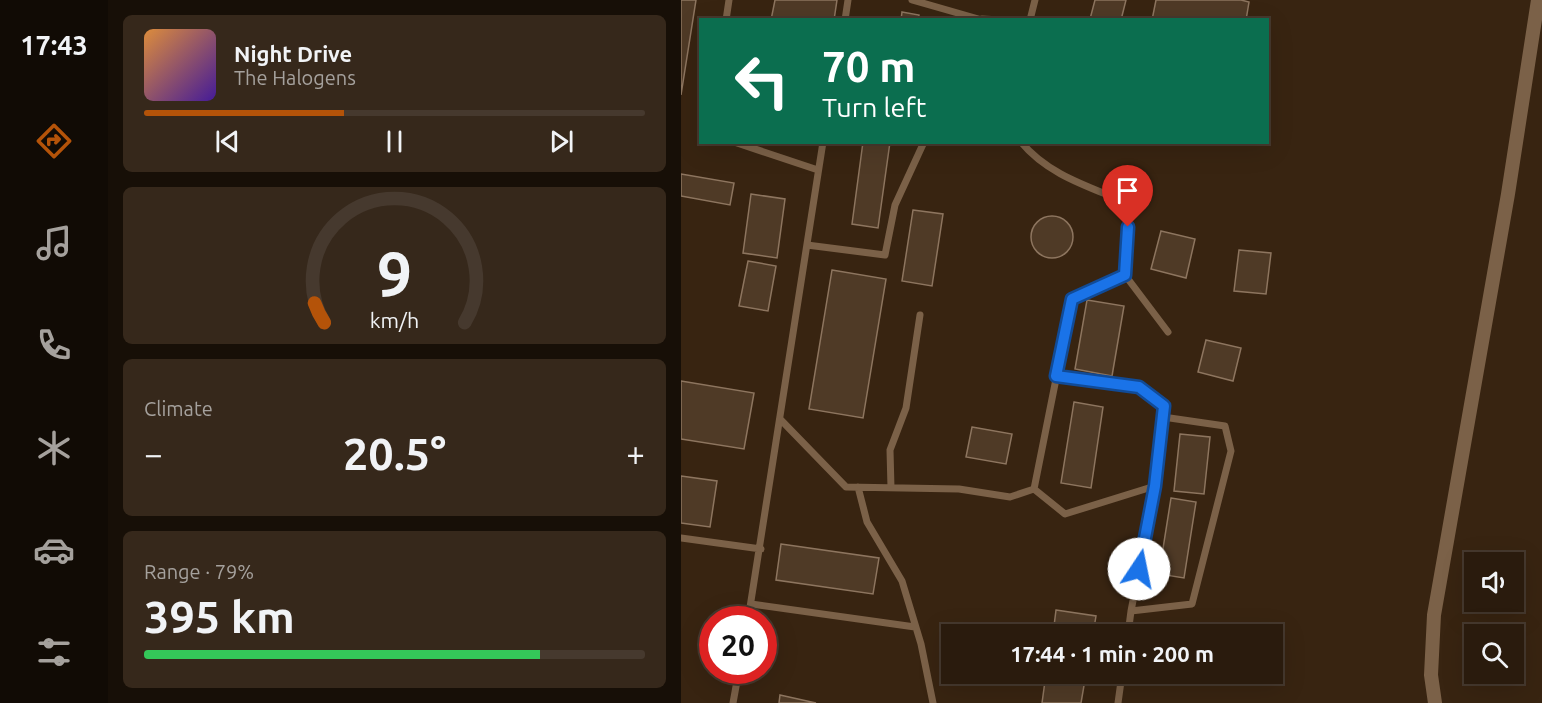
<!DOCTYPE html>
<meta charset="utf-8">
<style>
:root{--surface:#2a1b0d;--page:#36281b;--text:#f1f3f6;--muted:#a5a19d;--line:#46392e;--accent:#b45309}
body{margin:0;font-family:Ubuntu,sans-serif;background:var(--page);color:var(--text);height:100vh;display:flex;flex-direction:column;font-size:22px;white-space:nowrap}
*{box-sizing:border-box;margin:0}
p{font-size:20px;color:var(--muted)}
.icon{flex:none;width:33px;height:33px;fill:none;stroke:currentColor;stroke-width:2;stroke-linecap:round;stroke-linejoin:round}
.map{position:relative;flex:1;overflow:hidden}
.sheet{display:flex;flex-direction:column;gap:15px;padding:15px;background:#170f07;width:573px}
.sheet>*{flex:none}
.top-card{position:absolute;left:18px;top:18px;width:570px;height:126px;border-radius:0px;box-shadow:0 6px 24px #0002,0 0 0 2px var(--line);background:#0b6e4f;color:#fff;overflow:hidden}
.buttons{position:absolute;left:783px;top:552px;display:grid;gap:12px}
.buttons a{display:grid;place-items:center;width:60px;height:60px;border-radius:0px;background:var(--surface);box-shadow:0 6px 24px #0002,0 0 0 2px var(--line);font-size:30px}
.speed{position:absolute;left:18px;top:606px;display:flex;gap:12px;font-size:30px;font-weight:700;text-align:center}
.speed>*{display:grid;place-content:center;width:78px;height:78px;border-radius:50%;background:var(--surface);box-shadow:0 6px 24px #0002,0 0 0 2px var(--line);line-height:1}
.speed .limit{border:9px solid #d22;background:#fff;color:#111}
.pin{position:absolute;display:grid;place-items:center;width:51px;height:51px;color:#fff;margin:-62px -26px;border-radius:50% 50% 50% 0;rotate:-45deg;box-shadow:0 0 6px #0007}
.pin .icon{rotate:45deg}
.me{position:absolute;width:66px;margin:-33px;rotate:11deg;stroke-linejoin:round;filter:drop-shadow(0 0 4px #0008)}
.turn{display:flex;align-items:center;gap:21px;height:126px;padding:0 24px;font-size:27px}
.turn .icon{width:78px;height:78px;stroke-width:2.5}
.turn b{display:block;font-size:42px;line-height:51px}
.big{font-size:45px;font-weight:600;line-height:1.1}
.sheet .tile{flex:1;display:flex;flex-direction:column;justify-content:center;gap:9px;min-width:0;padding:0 21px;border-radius:9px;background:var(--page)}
.sheet .dial{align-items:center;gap:0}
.dial svg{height:156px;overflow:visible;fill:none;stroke:var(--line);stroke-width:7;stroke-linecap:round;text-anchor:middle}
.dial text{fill:var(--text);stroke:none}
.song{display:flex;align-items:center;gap:18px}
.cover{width:72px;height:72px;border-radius:9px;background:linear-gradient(135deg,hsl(30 70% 55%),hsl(260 70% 35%))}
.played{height:6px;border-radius:3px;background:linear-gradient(90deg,var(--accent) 40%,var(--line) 40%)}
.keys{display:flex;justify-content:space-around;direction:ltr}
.heat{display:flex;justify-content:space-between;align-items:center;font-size:33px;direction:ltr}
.charge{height:9px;border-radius:4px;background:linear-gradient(90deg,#34c759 79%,var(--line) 0)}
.trip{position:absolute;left:260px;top:624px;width:342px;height:60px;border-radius:0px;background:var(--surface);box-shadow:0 6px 24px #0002,0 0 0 2px var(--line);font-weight:600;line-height:60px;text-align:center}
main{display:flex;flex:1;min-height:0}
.dock{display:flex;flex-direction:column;width:108px;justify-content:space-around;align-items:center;background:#110b05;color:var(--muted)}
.dock .icon{width:42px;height:42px}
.dock .selected{color:var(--accent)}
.dock b{font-size:27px;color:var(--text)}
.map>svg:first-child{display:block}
.building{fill:#4f3a26;stroke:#8d755f;stroke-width:1.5}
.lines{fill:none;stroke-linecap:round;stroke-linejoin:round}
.lane{stroke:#7b6148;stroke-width:7}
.street{stroke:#7b6148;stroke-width:14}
.route-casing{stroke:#114b97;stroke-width:15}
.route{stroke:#1a73e8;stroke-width:10}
</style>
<main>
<nav class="dock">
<b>17:43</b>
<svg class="icon selected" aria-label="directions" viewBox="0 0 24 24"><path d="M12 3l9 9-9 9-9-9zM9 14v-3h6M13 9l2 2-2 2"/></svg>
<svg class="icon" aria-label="music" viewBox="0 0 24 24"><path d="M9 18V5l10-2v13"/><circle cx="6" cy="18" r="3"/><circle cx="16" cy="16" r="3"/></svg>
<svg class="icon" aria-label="phone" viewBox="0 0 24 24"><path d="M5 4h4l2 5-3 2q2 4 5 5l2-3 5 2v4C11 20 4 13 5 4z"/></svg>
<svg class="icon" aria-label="climate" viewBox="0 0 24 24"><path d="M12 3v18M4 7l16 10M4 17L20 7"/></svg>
<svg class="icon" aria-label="car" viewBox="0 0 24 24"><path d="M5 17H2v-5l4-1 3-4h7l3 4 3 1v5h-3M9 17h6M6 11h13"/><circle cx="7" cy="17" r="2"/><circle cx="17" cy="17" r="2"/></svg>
<svg class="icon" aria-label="filters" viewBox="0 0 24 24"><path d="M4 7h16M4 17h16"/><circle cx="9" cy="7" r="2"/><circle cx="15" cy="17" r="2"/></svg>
</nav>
<section class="sheet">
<div class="tile">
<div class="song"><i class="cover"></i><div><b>Night Drive</b><p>The Halogens</p></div></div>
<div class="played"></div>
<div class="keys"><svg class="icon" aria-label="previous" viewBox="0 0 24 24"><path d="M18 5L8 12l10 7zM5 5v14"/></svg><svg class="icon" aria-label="pause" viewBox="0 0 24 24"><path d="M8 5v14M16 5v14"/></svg><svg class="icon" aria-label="next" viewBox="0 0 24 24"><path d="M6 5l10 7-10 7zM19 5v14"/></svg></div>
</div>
<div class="tile dial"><svg viewBox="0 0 100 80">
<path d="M14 69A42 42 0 1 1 86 69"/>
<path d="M14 69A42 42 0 0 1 9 59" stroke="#b45309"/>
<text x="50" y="56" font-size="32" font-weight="700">9</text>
<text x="50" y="72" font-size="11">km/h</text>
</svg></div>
<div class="tile"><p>Climate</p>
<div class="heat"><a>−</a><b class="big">20.5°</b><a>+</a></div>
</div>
<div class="tile"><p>Range · 79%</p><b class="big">395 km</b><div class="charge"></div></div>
</section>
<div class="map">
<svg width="861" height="703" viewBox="0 0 861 703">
<rect width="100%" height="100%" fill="#382411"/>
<!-- building -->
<path class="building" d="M0 0H15L0 95Z
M94 0H156L153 20H90Z
M414 0H445L440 20 409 19Z
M475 0H560L568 2 565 20H471Z
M221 12 238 15 237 20H220Z
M182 142H209L197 228 171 224Z
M0 174 53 183 49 205 0 196Z
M70 194 104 199 96 258 62 253Z
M232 210 262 214 251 286 221 281Z
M350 237a21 21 0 1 1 42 0a21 21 0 1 1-42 0Z
M480 231 514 239 505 278 470 269Z
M558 250 590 253 585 294 553 291Z
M67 261 95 266 87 311 58 306Z
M151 270 205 279 182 418 128 409Z
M406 300 443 306 431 376 394 369Z
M525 340 560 348 552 381 517 372Z
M0 381 73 393 63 449 0 439Z
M393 402 422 407 410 488 380 483Z
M291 427 331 434 325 464 285 457Z
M499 434 529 437 523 494 493 491Z
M0 476 36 481 29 527 0 523Z
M490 498 515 502 503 578 478 574Z
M100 544 198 558 192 594 95 580Z
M375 610 415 616 412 634H372Z
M365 674H405L400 703H361Z
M99 695 135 703H98Z"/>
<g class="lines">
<!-- lane -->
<path class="lane" d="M231 0 301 20
M301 19 320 20
M45 20 48 0
M164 20 167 0
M349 20 354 0
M53 142 137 170
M340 142C368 176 410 187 449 204L444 275 391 299 353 489 384 514 474 486 483 406 458 387 375 376
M126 245 204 255 214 205 243 142
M444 275 487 332
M99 419 165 487 278 489 329 497 353 489
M474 486 450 611 511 604 550 451 544 426 482 417
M177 487 186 522 221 581 240 644 252 703
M210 488 209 450 225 408 239 315
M0 538 80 549
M70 604 234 627
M67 620 142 142
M447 634 450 611
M52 703 58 670
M437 703 441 674"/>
<!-- street -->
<path class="street" d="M754 703 750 675 753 615 827 194 857 0"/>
</g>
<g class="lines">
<!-- route casing -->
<g class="route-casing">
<path id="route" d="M447 227 444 275 391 299 375 376 458 387 483 406 474 486 458 569"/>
</g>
<!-- route -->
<use href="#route" class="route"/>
</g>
</svg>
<div class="buttons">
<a><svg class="icon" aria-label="sound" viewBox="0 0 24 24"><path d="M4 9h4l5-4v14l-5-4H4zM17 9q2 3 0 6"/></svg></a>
<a><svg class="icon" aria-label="search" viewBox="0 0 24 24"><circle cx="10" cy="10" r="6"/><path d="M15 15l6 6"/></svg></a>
</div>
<div class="speed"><div class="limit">20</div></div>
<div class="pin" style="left:447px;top:227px;background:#d93025"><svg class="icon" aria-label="arrive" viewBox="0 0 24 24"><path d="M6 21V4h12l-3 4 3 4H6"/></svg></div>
<svg class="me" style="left:458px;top:569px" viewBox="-20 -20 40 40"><circle r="19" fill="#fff"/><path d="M0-13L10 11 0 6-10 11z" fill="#1a73e8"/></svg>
<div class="trip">17:44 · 1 min · 200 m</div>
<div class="top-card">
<div class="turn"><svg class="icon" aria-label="left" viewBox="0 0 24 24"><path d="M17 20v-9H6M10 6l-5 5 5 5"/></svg><div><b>70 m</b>Turn left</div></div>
</div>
</div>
</main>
